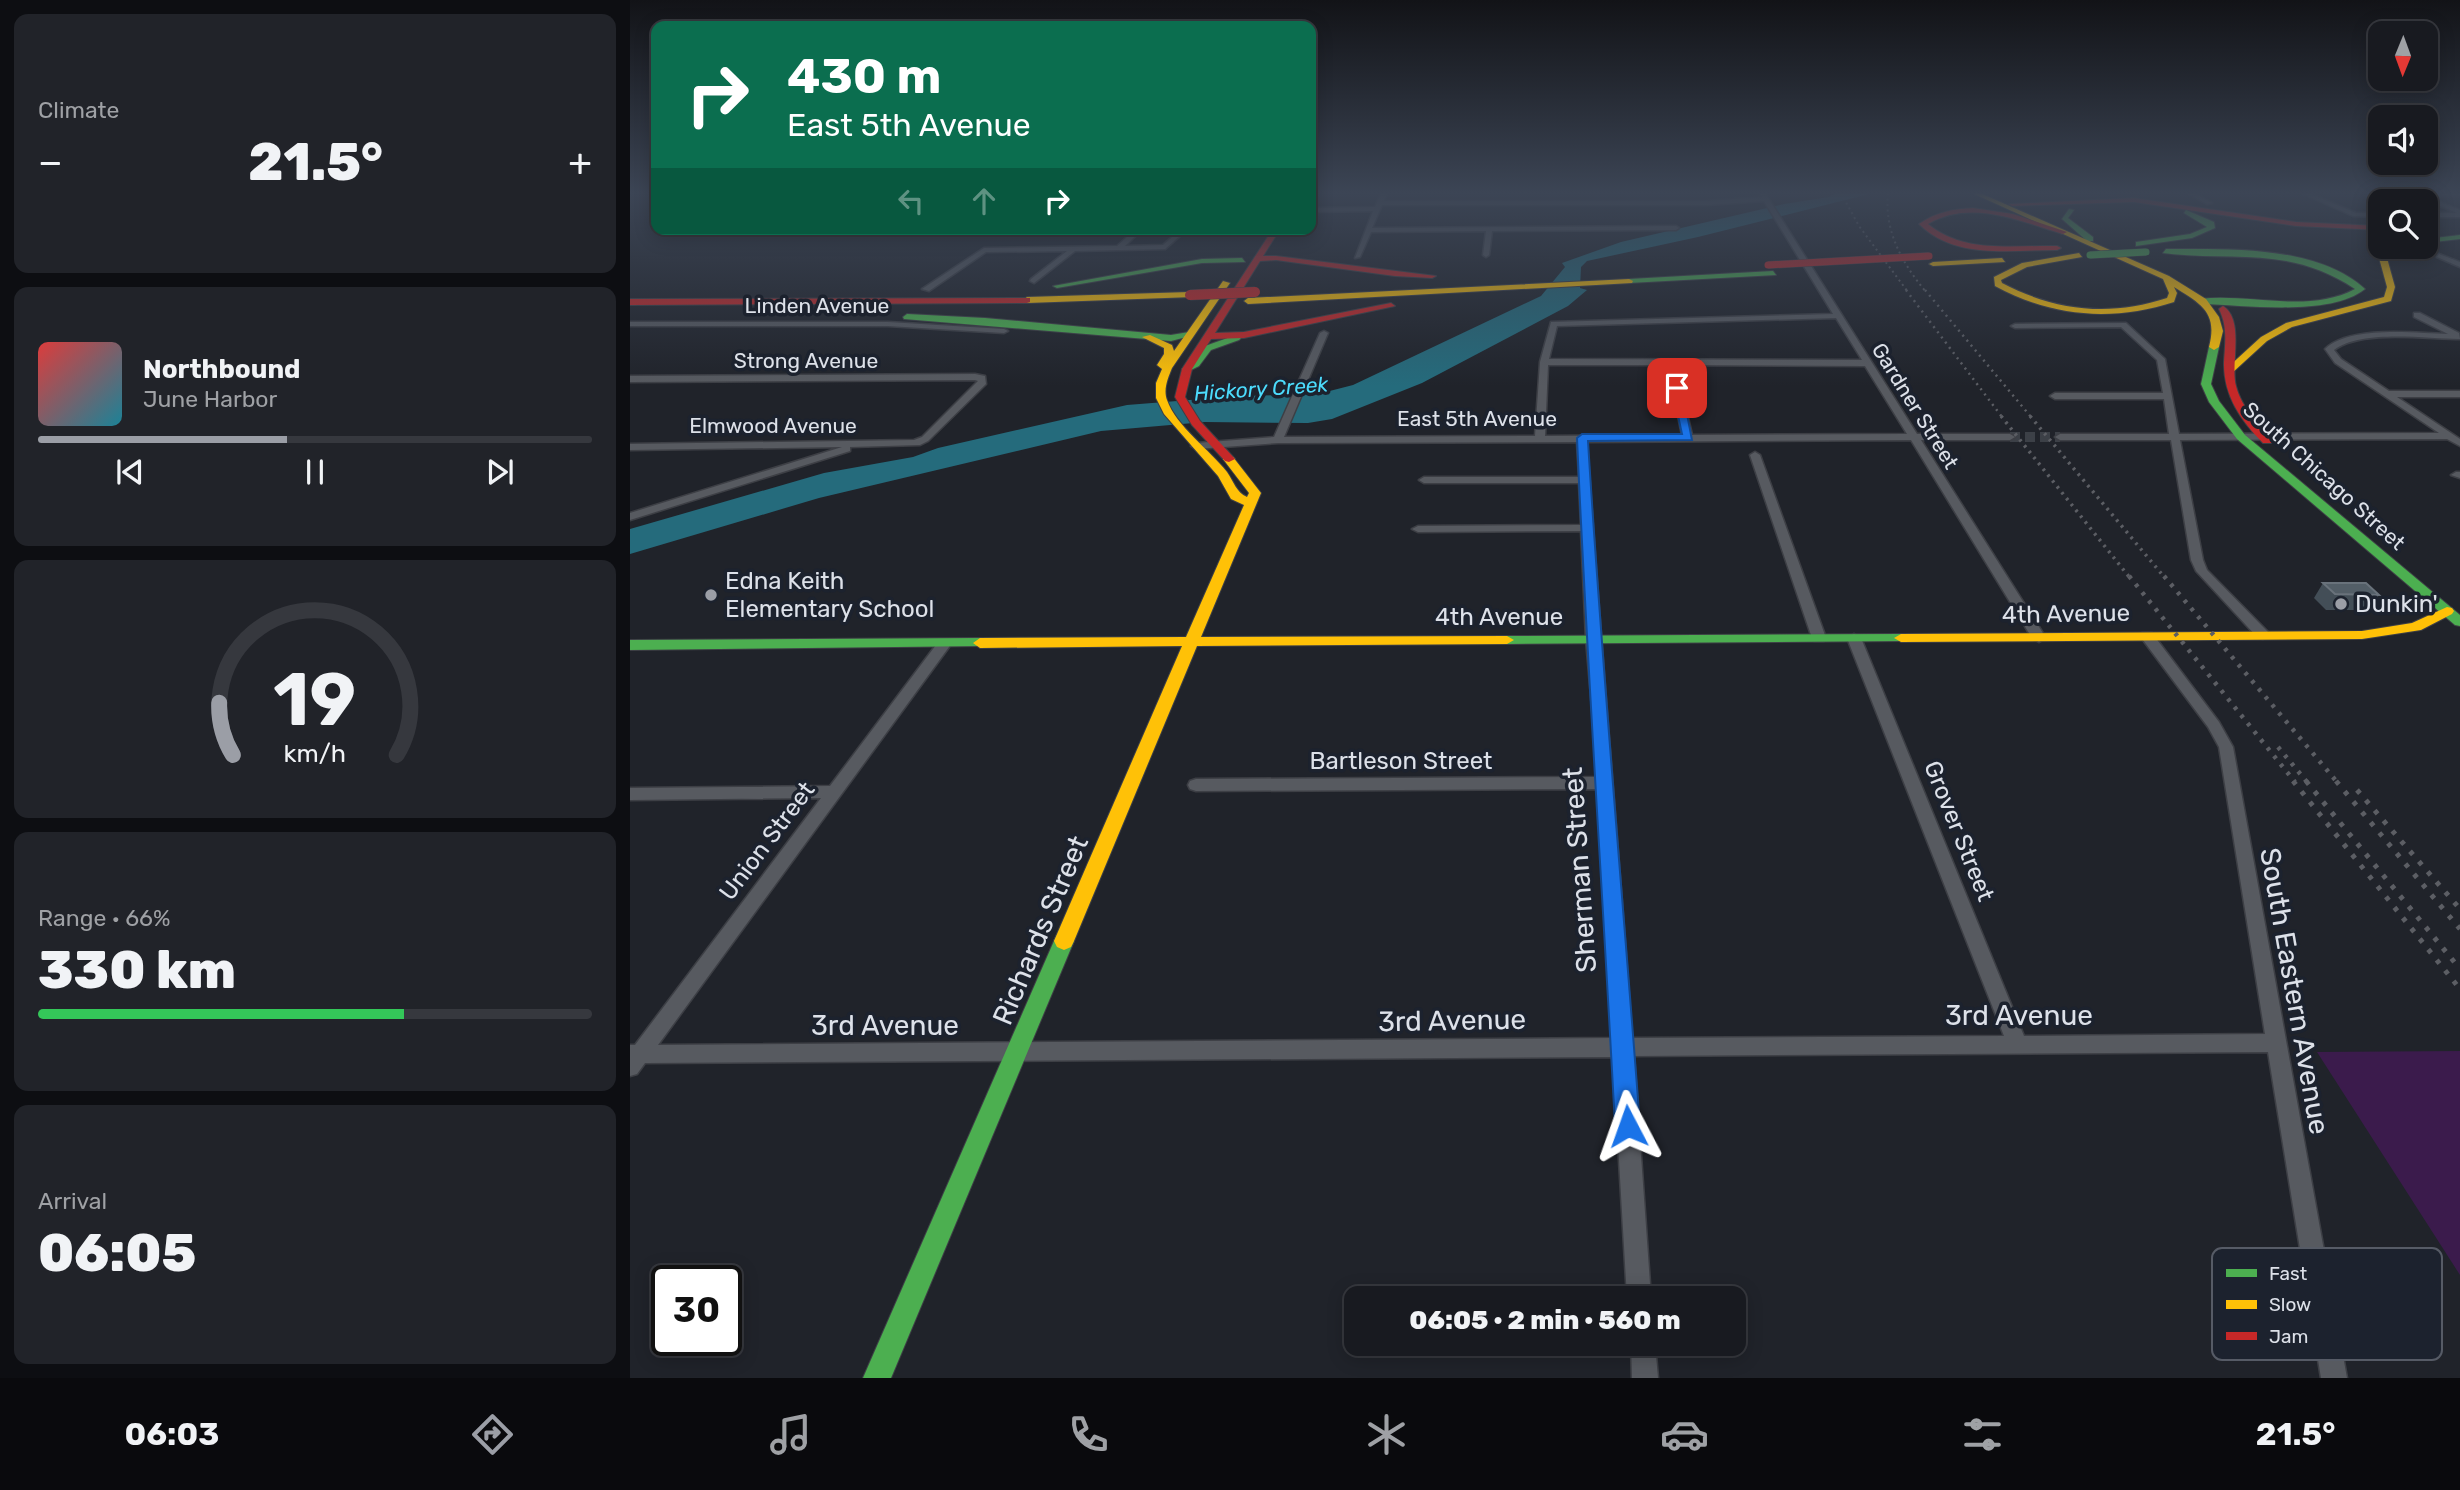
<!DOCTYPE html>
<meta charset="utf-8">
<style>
:root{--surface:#181a20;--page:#212329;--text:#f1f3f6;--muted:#9fa1a5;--line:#36383e;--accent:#9b9ea6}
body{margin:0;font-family:Rubik,sans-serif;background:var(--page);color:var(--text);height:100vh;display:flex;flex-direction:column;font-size:26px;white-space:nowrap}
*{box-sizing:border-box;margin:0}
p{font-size:23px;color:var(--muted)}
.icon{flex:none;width:38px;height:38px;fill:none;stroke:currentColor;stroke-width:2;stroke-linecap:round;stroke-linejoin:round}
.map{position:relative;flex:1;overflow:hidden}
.panel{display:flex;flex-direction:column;gap:14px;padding:14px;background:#0d0e12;width:630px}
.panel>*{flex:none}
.top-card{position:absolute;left:21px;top:21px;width:665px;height:214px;border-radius:14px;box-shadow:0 4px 18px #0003,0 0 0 2px var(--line);background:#0b6e4f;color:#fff;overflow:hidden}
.needle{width:46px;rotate:181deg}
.buttons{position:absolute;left:1738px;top:21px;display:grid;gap:14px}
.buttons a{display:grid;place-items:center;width:70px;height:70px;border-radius:14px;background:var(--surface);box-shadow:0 4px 18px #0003,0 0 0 2px var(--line);font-size:35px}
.speed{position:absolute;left:21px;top:1265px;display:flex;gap:14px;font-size:35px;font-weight:700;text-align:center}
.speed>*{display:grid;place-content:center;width:91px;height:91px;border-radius:50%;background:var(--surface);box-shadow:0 4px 18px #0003,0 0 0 2px var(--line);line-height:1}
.speed .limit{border:4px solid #111;border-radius:10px;background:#fff;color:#111}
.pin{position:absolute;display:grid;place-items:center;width:60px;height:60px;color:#fff;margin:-30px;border-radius:14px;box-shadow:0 4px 10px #0006}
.me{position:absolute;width:77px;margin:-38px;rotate:356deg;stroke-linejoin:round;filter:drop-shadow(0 0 5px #0008)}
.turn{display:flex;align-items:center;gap:24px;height:147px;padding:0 21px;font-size:32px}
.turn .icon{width:91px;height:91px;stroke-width:2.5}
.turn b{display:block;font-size:49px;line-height:60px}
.lanes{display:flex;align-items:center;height:66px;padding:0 21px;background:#0003;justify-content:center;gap:35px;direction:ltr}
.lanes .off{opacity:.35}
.big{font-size:52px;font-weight:800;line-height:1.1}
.panel .card{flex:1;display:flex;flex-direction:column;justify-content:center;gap:10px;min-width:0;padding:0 24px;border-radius:14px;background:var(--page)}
.panel .dial{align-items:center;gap:0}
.dial svg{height:182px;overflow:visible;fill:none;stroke:var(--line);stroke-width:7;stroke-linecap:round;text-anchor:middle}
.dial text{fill:var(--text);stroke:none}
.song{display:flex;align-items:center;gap:21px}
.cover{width:84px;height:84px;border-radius:10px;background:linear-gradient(135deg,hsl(0 70% 55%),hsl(190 70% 35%))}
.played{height:7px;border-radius:4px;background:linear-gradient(90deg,var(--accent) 45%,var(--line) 45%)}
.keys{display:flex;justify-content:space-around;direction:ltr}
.heat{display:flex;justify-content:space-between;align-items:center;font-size:38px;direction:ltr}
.charge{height:10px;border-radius:5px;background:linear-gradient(90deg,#34c759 66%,var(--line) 0)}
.trip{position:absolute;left:714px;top:1286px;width:402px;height:70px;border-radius:14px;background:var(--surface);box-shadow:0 4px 18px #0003,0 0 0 2px var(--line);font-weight:800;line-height:70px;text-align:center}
.dock{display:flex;height:112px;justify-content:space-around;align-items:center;background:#0a0a0d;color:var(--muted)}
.dock .icon{width:49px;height:49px}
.dock .selected{color:var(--accent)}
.dock b{font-size:32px;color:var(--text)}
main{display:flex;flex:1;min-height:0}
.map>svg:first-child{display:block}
.green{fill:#3b1b4c}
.water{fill:#256b7c}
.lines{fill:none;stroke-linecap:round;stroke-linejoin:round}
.street-tunnel{stroke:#3c4047;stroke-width:10;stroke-dasharray:10 5;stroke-linecap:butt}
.street-casing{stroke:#3d3f45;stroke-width:3}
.fast-casing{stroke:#3d3f45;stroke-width:2}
.slow-casing{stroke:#3d3f45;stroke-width:2}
.jam-casing{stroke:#3d3f45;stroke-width:2}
.street{fill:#575a60;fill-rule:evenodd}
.fast{fill:#4caf50;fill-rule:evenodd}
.slow{fill:#ffc107;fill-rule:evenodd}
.jam{fill:#c62828;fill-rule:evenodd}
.rail-far4{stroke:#5c5e64;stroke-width:2;stroke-dasharray:2 3.5;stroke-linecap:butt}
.rail-far3{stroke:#5c5e64;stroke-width:2.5;stroke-dasharray:2 4.5;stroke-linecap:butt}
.rail-far2{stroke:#5c5e64;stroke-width:3.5;stroke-dasharray:2.5 5;stroke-linecap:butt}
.rail-far1{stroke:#5c5e64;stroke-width:4.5;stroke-dasharray:3.5 7;stroke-linecap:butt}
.rail{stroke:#5c5e64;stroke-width:5;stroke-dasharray:4.5 9;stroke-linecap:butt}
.fast-bridge-casing{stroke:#3d3f45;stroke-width:8;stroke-linecap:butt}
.jam-bridge-far1-casing{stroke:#3d3f45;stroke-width:8;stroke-linecap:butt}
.jam-bridge-casing{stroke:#3d3f45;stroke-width:11;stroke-linecap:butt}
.fast-bridge{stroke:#4caf50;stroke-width:7}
.jam-bridge-far1{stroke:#c62828;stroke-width:7}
.jam-bridge{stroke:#c62828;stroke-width:10}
.wall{fill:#434e57}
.building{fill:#535e67;stroke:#69727b;stroke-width:2}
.route{fill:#1a73e8;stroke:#114b97;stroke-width:2}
.poi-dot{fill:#9b9ea6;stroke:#1c222e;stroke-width:2.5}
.labels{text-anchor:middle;stroke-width:7;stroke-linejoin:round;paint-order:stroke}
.far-street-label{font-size:21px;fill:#dde1e9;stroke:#1c222e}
.far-water-label{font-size:21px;font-style:italic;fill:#4cdcfd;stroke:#1c222e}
.poi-label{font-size:24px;fill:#dde1e9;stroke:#1c222e;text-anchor:start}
.street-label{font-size:24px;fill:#dde1e9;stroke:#1c222e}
.near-street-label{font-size:28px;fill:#dde1e9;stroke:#1c222e}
.key{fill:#1c222e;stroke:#565b66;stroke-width:2}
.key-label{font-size:19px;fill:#dde1e9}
</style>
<main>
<section class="panel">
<div class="card"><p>Climate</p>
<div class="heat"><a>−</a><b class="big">21.5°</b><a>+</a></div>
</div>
<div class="card">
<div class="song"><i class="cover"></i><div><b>Northbound</b><p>June Harbor</p></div></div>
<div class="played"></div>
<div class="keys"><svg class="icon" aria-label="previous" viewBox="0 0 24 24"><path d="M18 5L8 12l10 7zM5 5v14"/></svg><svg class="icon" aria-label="pause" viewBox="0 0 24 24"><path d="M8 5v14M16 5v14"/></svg><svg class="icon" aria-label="next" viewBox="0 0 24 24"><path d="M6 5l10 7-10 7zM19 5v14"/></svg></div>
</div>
<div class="card dial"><svg viewBox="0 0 100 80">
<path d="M14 69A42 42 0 1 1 86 69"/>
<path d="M14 69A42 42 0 0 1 8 46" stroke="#9b9ea6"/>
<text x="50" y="56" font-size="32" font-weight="700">19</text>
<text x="50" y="72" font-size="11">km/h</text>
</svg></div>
<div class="card"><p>Range · 66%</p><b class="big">330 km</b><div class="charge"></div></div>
<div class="card"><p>Arrival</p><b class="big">06:05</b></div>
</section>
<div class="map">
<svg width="1830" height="1378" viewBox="0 0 1830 1378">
<rect width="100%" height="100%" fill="#20232a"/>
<!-- green -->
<path class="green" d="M1830 1051V1275L1687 1052Z"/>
<!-- water -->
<path class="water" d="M1206 193H1243L1068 237 957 261 951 267 950 288 957 290 938 306 792 383 702 419 678 423 575 422 471 431 189 498 0 554V529L194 473 283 457 308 448 497 405 610 396 688 394 723 385 911 296 935 267 932 263 991 242 1154 204 1199 197Z"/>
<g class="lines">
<!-- street-tunnel -->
<path class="street-tunnel" d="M1380 437H1430"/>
<!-- street casing -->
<g class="street-casing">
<path id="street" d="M751 193H757L754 201H1077L1132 197 1129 193H1135L1287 434H1380L1385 437 1380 440H1291L1416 638 1409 642 1402 638 1281 440 957 442C970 640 988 839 1002 1038L1374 1036 1217 638 1224 634 1231 638 1394 1036 1635 1034 1589 747 1578 727 1510 636 1512 633H1522L1589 722 1603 747 1717 1378H1691L1638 1052 1004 1056 1021 1298H997L983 1057 15 1063 7 1074 0 1076V1045H5L191 798 0 800V788L200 786 309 641 314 640 321 644 319 647 28 1045 982 1038 969 789 566 791 560 789 558 785 560 781 566 779 968 777 956 639 951 531 788 532 782 529 788 526 951 525 949 483H794L789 480 794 477H949L947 442 648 443 566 449 561 446 566 443 644 437 690 333 694 331 698 333 654 437 905 436 910 362 921 322 1203 314 1134 201 1077 205H752L742 228 1046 226 1049 228 1046 230 862 231 859 255 856 257 853 255 856 231 741 232 730 257 725 258 743 211 681 212V208L745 207ZM1206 318 1232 360 919 359 927 326ZM918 365H1037L1052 435 915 436ZM1046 365 1235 366 1277 434 1062 435Z
M1557 193H1564L1582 203 1577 204Z
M1671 193H1679L1726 213H1750V217L1723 216Z
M1780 193H1830V196H1795L1830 210V217H1796V213H1827Z
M506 229H513L495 246 533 245 549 231H598L601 233 598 235H551L535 249 445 251 404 283 400 281 401 279 437 251 356 252 299 291 292 289 354 248 487 246Z
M1809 254 1830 262V267L1807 257Z
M1784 313H1790L1829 333 1830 339C1796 339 1732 329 1704 350L1711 359 1759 391H1830V397H1767L1830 439V446L1817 439 1550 440 1573 560 1577 570 1638 632 1640 635 1633 639 1628 638 1566 571 1561 560 1541 440H1430L1425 437 1430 434H1539L1534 399H1425L1420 396 1425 393H1533L1527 360 1491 327 1385 328 1381 326 1385 324 1496 323 1535 359 1549 434 1809 433 1705 363 1695 349C1720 325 1785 333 1818 334L1784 317Z
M0 322H258L374 329 378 331 374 333 258 326H0Z
M345 374 355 376 356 384 298 441 290 445 220 447V451L0 520V513L212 447 0 450V444L284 440 292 437 348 381 345 380 0 382V376Z
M1125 452 1130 455 1196 638 1194 641H1184L1182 638 1120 455Z
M1826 472H1830V478L1821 475Z
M1001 1344H1025L1028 1378H1002Z"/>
</g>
<!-- fast casing -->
<g class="fast-casing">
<path id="fast" d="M1439 209 1444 210 1438 218 1463 237V241H1457L1432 219Z
M1556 210 1584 222 1585 228 1562 238 1506 246V242L1560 234 1577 227 1554 213Z
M1830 235V239L1796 243V239Z
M1536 249C1597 249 1687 245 1735 289 1700 317 1616 305 1573 304L1569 301 1570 299C1620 293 1678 314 1725 289 1659 245 1604 262 1533 253Z
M612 258 615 262 572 263 427 288 423 286 572 259Z
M1143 271 1146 275 999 283 995 281 999 279Z
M277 314 355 318 541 335 559 332 564 335 541 341 274 319 273 317Z
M606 335 611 338 609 340 581 350 569 366 557 372 552 369 563 362 575 346Z
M1584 344 1589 347 1581 384 1589 401 1615 435 1830 615V626L1825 625 1607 439 1579 402 1571 384 1579 347Z
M1271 634 1276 635 1278 638 1276 641 877 644 870 640 877 636Z
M350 638 357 643 355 646 0 650V640Z
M434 932 441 935 444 941 261 1378H233L424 941 427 935Z"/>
</g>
<!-- slow casing -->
<g class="slow-casing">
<path id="slow" d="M1342 193H1350L1539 276 1576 299 1589 317 1593 331 1589 347 1584 350 1579 347C1588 312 1571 304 1544 287L1547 293 1544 302C1482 322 1422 317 1365 286L1364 277 1392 263 1449 253 1452 257 1397 267 1371 280 1372 283C1425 311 1480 317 1537 298L1539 293 1533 279Z
M1763 247H1773L1757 258 1765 287 1761 301 1662 327 1637 341 1602 373H1596V369L1631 337 1656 323 1754 297 1757 287 1749 258 1756 249Z
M1372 258 1375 262 1303 266 1299 264 1303 262Z
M999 279 1003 281 1002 283 618 304 614 301 618 298Z
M593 281 600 283 542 368C538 378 533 389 537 400 546 426 580 450 597 472 604 482 606 492 617 497L619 493 593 459 595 457H603L631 493 571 637 877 636 884 640 877 644 567 646 444 941 441 947 434 950 427 947 424 941 552 646 350 648 343 643 350 638 556 637 614 505 601 499 588 476 534 414 526 398V383L532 369 527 365 534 354V348L512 337 520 335 542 345 544 351Z
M560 292 564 295 563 297 397 303 393 300 397 297Z
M1817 607 1822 608 1824 611 1822 614 1791 630 1732 639 1271 642 1264 638 1271 634 1732 631 1782 623Z"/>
</g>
<!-- jam casing -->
<g class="jam-casing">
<path id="jam" d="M1504 198 1666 222 1750 226V230L1666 226 1504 202 1382 206 1379 204Z
M1343 208 1383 214 1437 232 1433 234C1389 221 1341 199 1298 224 1334 254 1383 245 1427 246L1431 248 1427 250C1381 250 1325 260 1289 224 1306 212 1323 209 1343 208Z
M643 229H650L633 256H646L806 276 802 278 765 276 646 260 630 261 585 333 614 332 761 303 765 306 614 338 581 339 562 369 555 397 570 421 605 459 599 462 595 461 562 425 545 397 552 369Z
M400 298V302L397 303 0 305V299Z
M1593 306C1615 320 1600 364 1606 386 1612 409 1628 423 1643 441L1641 443H1633C1611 421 1593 395 1594 362 1595 343 1598 327 1589 309Z"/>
</g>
<!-- street -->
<use href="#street" class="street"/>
<!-- fast -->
<use href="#fast" class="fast"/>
<!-- slow -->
<use href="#slow" class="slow"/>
<!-- jam -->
<use href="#jam" class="jam"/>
<!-- rail-far4 -->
<path class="rail-far4" d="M1211 193 1229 226 1278 292
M1258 193C1254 231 1272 263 1296 292"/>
<!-- rail-far3 -->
<path class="rail-far3" d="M1276 290 1372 417
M1295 290 1401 417"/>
<!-- rail-far2 -->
<path class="rail-far2" d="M1371 416 1500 578
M1400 416 1535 578"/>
<!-- rail-far1 -->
<path class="rail-far1" d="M1499 576 1665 782
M1534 576 1707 782
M1648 747 1677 782"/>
<!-- rail -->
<path class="rail" d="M1663 781 1830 989
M1676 781 1830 969
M1706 781 1830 929
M1727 790 1830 909"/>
<!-- fast-bridge casing -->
<g class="fast-bridge-casing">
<path id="fast-bridge" d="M1460 255 1516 252"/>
</g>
<!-- jam-bridge-far1 casing -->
<g class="jam-bridge-far1-casing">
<path id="jam-bridge-far1" d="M1138 265 1299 256"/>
</g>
<!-- jam-bridge casing -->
<g class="jam-bridge-casing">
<path id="jam-bridge" d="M560 295 625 292"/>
</g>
<!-- fast-bridge -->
<use href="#fast-bridge" class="fast-bridge"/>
<!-- jam-bridge-far1 -->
<use href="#jam-bridge-far1" class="jam-bridge-far1"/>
<!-- jam-bridge -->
<use href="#jam-bridge" class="jam-bridge"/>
</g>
<!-- wall -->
<path class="wall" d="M1693 583 1749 595 1739 610H1696L1684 598Z"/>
<!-- building -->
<path class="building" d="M1693 583H1736L1749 595 1705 594Z"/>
<!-- sky -->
<linearGradient id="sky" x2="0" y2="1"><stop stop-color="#121317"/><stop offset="0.5" stop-color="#3c4555"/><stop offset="1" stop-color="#3c4555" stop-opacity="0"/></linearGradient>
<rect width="1830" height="386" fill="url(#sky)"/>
<!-- route -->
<path class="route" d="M1047 385 1052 388 1062 440 958 441C972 670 993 897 1010 1126L1006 1134 998 1138 989 1134 985 1126C973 896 957 667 947 438L952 434H1052L1042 388Z"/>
<!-- markers -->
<g class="poi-dot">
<circle cx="81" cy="595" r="7"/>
<circle cx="1711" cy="604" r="7"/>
</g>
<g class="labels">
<!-- far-street labels -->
<g class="far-street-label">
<text x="187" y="313">Linden Avenue</text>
<text x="176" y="368">Strong Avenue</text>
<text transform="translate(1285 406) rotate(58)" y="7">Gardner Street</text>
<text x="847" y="426">East 5th Avenue</text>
<text x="143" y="433">Elmwood Avenue</text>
<text transform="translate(1694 476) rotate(42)" y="7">South Chicago Street</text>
</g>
<!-- far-water labels -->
<g class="far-water-label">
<text transform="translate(631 389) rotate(-4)" y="7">Hickory Creek</text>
</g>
<!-- poi labels -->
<g class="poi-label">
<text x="95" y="589">Edna Keith<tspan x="95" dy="28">Elementary School</tspan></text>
<text x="1725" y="612">Dunkin'</text>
</g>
<!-- street labels -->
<g class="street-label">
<text transform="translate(1436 614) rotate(-1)" y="8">4th Avenue</text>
<text x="869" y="625">4th Avenue</text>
<text x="771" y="769">Bartleson Street</text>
<text transform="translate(1329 831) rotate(68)" y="8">Grover Street</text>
<text transform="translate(137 841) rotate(-53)" y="8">Union Street</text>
</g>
<!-- near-street labels -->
<g class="near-street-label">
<text transform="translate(949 870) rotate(-94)" y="10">Sherman Street</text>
<text transform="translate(410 930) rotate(-67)" y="10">Richards Street</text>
<text transform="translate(1665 991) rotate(80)" y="10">South Eastern Avenue</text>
<text x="1389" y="1025">3rd Avenue</text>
<text transform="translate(822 1020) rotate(-1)" y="10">3rd Avenue</text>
<text x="255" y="1035">3rd Avenue</text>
</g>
</g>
<!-- legend -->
<rect x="1582" y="1248" width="230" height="112" rx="10" class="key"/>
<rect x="1596" y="1269" width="31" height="8" fill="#4caf50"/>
<rect x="1596" y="1300" width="31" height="9" fill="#ffc107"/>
<rect x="1596" y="1332" width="31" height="8" fill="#c62828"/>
<g class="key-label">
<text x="1639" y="1280">Fast</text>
<text x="1639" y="1311">Slow</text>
<text x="1639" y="1343">Jam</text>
</g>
</svg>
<div class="buttons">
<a><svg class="needle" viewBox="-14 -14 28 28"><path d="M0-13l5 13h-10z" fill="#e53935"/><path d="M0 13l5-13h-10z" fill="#9fa1a5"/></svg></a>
<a><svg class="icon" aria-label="sound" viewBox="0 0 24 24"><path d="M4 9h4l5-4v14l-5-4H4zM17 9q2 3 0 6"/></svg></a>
<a><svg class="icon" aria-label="search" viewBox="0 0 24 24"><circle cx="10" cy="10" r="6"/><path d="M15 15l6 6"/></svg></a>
</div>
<div class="speed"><div class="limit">30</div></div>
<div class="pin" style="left:1047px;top:388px;background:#d93025"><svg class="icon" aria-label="arrive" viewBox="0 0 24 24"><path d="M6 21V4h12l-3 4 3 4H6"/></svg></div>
<svg class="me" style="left:998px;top:1126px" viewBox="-20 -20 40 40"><path d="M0-17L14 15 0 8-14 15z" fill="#1a73e8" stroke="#fff" stroke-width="4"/></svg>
<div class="trip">06:05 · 2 min · 560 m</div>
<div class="top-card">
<div class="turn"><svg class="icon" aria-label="right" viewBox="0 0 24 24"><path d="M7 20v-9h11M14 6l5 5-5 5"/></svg><div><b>430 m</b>East 5th Avenue</div></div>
<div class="lanes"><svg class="icon off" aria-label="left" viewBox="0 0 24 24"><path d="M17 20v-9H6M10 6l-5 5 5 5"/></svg><svg class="icon off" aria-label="ahead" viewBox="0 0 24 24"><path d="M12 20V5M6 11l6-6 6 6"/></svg><svg class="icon" aria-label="right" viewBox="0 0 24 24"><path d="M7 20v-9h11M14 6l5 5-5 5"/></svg></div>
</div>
</div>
</main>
<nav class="dock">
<b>06:03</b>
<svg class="icon selected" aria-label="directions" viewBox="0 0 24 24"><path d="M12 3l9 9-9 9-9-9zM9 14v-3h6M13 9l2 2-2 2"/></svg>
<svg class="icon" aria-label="music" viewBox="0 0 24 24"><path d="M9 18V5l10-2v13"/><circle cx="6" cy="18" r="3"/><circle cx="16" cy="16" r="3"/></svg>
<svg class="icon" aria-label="phone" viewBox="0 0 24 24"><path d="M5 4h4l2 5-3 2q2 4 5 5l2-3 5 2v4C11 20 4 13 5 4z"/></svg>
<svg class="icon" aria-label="climate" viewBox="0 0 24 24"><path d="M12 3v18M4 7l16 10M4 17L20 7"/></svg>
<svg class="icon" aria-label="car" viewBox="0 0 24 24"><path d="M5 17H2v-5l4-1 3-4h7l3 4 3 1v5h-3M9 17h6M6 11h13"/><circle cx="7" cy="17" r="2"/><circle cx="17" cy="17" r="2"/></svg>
<svg class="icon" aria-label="filters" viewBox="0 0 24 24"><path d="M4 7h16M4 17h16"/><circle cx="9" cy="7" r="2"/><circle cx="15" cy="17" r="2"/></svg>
<b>21.5°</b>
</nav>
